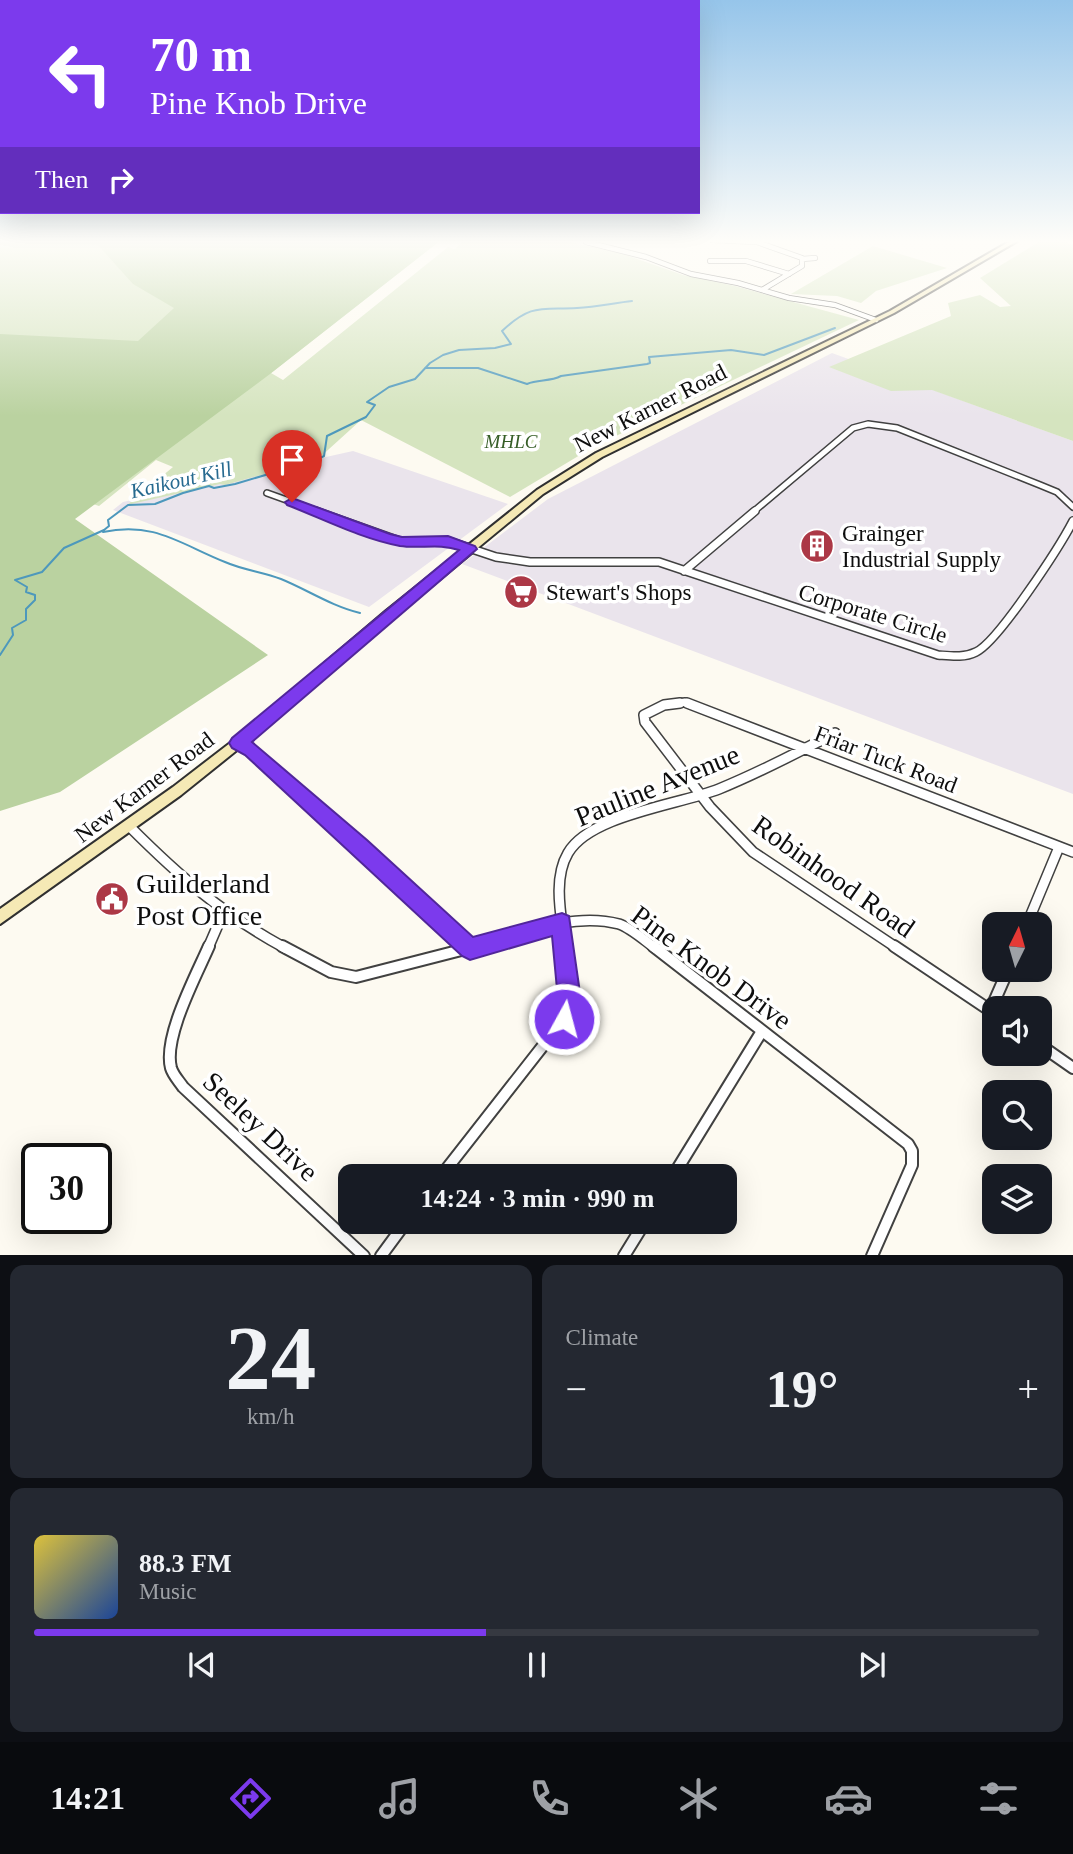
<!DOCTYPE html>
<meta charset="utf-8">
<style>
:root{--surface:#171b24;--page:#242831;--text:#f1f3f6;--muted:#9ea1a6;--line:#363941;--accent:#7c3aed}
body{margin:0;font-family:"Times New Roman",serif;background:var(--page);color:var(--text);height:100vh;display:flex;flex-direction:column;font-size:26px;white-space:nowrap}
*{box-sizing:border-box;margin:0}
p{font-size:23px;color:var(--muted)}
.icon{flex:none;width:38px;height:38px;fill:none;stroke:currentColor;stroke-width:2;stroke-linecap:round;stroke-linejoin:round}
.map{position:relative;height:1255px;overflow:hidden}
.side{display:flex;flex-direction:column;gap:10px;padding:10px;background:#0d0f14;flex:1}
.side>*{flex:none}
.hud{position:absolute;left:0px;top:0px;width:700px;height:214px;box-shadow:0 7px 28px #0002;background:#7c3aed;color:#fff;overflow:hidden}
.needle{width:46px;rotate:5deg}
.tools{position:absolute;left:982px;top:912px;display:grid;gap:14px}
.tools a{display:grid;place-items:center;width:70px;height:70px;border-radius:14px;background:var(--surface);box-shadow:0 7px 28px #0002;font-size:35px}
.speed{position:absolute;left:21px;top:1143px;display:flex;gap:14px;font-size:35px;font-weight:700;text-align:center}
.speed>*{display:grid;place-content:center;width:91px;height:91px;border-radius:50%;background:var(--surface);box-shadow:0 7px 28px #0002;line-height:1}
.speed .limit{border:4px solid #111;border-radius:10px;background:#fff;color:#111}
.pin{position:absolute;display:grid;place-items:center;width:60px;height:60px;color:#fff;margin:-72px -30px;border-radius:50% 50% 50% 0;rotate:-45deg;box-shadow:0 0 7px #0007}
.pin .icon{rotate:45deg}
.me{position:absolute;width:77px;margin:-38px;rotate:7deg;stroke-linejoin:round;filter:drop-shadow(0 0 5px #0008)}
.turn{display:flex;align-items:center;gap:24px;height:147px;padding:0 35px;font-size:32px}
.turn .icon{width:91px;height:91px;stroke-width:2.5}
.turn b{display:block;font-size:49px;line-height:60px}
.then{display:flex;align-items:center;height:66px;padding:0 35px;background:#0003;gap:14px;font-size:26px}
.big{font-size:52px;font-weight:800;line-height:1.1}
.side .tile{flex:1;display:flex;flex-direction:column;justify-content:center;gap:10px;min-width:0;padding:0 24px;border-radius:14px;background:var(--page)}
.side .dial{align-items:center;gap:0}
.dial b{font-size:91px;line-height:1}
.song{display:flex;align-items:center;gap:21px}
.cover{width:84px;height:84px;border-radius:10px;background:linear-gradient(135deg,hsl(50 70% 55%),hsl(220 70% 35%))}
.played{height:7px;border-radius:4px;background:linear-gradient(90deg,var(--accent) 45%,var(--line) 45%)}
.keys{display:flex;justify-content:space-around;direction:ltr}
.heat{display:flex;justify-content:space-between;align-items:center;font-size:38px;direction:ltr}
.side .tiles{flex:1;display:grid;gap:10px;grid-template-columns:1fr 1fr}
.tile:last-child{grid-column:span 2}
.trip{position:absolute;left:338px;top:1164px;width:399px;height:70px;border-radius:14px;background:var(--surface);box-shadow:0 7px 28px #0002;font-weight:800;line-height:70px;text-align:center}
.tab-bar{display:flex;height:112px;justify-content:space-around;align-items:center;background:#090b0e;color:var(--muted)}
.tab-bar .icon{width:49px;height:49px}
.tab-bar .active{color:var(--accent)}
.tab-bar b{font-size:32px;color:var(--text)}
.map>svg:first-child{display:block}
.industrial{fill:#eae4ec}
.green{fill:#d5e4bf}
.forest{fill:#bad2a0}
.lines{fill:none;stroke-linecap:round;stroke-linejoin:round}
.stream{stroke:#4d98bc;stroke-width:2}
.street-far4-casing{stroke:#414141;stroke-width:6}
.street-far3-casing{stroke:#414141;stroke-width:8}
.street-far2-casing{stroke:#414141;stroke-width:10}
.street-far1-casing{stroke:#414141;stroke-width:12}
.street-casing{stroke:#414141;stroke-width:14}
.secondary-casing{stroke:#303030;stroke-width:4}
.street-far4{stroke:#fff;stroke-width:4.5}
.street-far3{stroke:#fff;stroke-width:5}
.street-far2{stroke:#fff;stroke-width:7}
.street-far1{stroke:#fff;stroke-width:9}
.street{stroke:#fff;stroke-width:10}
.secondary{fill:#f5e9b5;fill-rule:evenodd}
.route{fill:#7c3aed;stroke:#51269a;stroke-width:2}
.labels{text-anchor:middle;stroke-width:7;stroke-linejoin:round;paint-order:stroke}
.far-park-label{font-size:19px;font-style:italic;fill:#365e27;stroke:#fff}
.far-water-label{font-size:21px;font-style:italic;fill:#276a90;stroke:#fff}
.street-label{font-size:23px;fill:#0e0e0e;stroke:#fff}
.poi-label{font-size:23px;fill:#0e0e0e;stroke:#fff;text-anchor:start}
.near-street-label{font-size:28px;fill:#0e0e0e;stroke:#fff}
.near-poi-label{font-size:28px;fill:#0e0e0e;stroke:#fff;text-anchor:start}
</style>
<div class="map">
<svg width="1073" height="1256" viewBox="0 0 1073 1256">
<rect width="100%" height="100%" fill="#fdfaf1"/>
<!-- industrial -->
<path class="industrial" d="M832 353 1073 441V794L462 564 548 499Z
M353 451 508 504 369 607 113 510 123 502Z"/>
<!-- green -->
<path class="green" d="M0 240H441L271 373 283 380 448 247 455 249 464 240H561L623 254 683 275 735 286 859 320 595 446 510 497 361 420 318 459 225 485 220 484 127 505 173 467 156 460 99 506 90 503 0 427Z
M1042 240H1061L1073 245V441L932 390 891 391 829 367 951 316 948 303 980 295 1000 307 1011 306 980 278Z
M873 246 947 268 876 291 861 303 837 296 791 294Z"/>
<!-- forest -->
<path class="forest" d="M0 240H441L270 374 75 519 268 655 60 792 0 811V334L138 341 174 308 133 284 98 245 0 244Z"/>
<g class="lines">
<!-- stream -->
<path class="stream" d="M425 368H478L527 384C538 379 550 382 561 376L647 364 650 363 649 357 731 350 764 355 835 328
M103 532C154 521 180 544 225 562 243 570 263 572 281 579 308 590 331 606 360 613
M0 655 13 635 12 628 26 620V609L35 600V595L26 592 27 587 15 580 42 572 64 548 104 530 109 526 108 520 128 505 155 504 183 493 209 486 214 488 235 484 316 460 324 456 327 436 366 417 375 405 367 402 389 387 415 379 430 363 443 355 459 350 495 348 511 344 502 331C532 303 541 310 577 308 596 307 614 303 632 301"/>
<!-- street-far4 casing -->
<g class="street-far4-casing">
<path id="street-far4" d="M711 240 757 242 802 258V266L762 290
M586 242 646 257 691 274 738 283 789 298 835 305 876 320
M802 259 815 258
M710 261H746L789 274"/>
</g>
<!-- street-far3 casing -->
<g class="street-far3-casing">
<path id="street-far3" d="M267 493 320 512
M753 512 853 428 868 424 897 428 1040 485 1057 492 1073 507"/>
</g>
<!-- street-far2 casing -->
<g class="street-far2-casing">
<path id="street-far2" d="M315 511 402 542 448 541 496 557 530 562H659L938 655C951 656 964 658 976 652 998 642 1060 546 1073 521
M684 571 755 511
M667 705 685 702 691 705"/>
</g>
<!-- street-far1 casing -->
<g class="street-far1-casing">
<path id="street-far1" d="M680 703 664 705 644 715 645 722 710 807 753 852 897 948
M687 703 1073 852
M238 743 251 750 469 948
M129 826C180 877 221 913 285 948
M1027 924 1059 847
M208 948 224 911
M471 948C516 936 571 911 619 924 631 928 644 940 655 948
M565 948C562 919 552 880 568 853 590 815 678 805 719 789 758 773 797 753 835 733"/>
</g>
<!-- street casing -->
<g class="street-casing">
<path id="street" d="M209 946C196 976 163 1037 171 1068 173 1075 179 1081 183 1087L364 1256
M282 946 331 972 356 977 477 946
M467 946 470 949
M653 946 908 1144 912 1151V1165L872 1256
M894 946 994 1013
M990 1011 1008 970
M1040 1045 1073 1068
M441 1176 564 1019 568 983 565 946
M673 1176 762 1031
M381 1256 406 1222
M624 1256 645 1222"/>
</g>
<!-- secondary casing -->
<g class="secondary-casing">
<path id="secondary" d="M1012 240H1019L894 313 602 457 543 494 394 617 242 746 181 795 0 924V909L173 787 234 740 386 611 537 490 596 453 890 311Z"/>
</g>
<!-- street-far4 -->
<use href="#street-far4" class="street-far4"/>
<!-- street-far3 -->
<use href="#street-far3" class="street-far3"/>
<!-- street-far2 -->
<use href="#street-far2" class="street-far2"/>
<!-- street-far1 -->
<use href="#street-far1" class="street-far1"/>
<!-- street -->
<use href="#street" class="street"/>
<!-- secondary -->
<use href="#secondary" class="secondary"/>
</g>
<!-- sky -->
<linearGradient id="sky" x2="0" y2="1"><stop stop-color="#96c5ea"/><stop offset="0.58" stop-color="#fefdf9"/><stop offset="1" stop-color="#fefdf9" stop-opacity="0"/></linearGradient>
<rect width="1073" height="416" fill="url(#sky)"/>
<!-- route -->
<path class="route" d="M292 498 390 534 402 537 448 536 475 546 477 549 252 742 367 840 473 937 562 913 569 916 581 1000 572 1028 564 1031 556 1028 553 1019 558 1000 552 936 470 960 462 956 245 755 232 748 229 743 232 738 459 550C439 543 420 549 400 546 362 539 323 519 287 505L285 502Z"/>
<!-- icons -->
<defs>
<g id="building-disc" transform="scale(1.75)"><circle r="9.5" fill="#ac3846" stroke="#fff"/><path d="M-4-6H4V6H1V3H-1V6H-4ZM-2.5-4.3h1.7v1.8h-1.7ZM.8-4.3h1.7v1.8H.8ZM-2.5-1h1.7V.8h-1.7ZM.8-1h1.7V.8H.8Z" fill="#fff"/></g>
<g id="supermarket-disc" transform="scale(1.75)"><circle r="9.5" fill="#ac3846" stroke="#fff"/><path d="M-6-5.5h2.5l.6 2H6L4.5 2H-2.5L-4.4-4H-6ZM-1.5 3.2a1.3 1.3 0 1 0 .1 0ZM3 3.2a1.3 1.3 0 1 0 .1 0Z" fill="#fff"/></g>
<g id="civic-disc" transform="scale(1.75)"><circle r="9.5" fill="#ac3846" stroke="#fff"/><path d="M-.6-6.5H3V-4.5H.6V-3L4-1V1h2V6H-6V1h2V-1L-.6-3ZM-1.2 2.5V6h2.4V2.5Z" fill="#fff"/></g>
</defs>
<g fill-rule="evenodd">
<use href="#building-disc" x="817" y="546"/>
<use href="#supermarket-disc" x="521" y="592"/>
<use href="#civic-disc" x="112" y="899"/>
</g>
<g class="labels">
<!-- far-park labels -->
<g class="far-park-label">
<text x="511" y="448">MHLC</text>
</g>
<!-- far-water labels -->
<g class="far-water-label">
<text transform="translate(181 480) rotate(-13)" y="7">Kaikout Kill</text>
</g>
<!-- street labels -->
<g class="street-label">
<text transform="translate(650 408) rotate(-27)" y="8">New Karner Road</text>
<text transform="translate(873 613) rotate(17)" y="8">Corporate Circle</text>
<text transform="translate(886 759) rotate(21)" y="8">Friar Tuck Road</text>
<text transform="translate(144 787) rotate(-37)" y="8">New Karner Road</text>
</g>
<!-- poi labels -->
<g class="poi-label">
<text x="842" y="541">Grainger<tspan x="842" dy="26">Industrial Supply</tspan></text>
<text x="546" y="600">Stewart's Shops</text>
</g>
<!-- near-street labels -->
<g class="near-street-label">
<text transform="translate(657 785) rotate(-22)" y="10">Pauline Avenue</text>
<text transform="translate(834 876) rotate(35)" y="10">Robinhood Road</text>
<text transform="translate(712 967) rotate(36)" y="10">Pine Knob Drive</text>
<text transform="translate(261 1126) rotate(43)" y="10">Seeley Drive</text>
</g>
<!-- near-poi labels -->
<g class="near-poi-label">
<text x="136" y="893">Guilderland<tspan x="136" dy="32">Post Office</tspan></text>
</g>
</g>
</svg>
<div class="tools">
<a><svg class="needle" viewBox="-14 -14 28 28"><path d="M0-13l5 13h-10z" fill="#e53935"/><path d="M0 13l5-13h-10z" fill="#9ea1a6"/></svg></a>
<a><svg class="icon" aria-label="sound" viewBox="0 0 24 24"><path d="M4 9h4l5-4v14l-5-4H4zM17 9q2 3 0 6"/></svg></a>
<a><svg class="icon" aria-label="search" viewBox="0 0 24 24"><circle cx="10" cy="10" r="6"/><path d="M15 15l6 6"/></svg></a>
<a><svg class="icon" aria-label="layers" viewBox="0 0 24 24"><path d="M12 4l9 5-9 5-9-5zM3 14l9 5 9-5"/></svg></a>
</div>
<div class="speed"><div class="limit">30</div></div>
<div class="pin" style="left:292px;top:502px;background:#d93025"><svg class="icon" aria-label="arrive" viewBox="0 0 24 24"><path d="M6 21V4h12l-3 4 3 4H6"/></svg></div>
<svg class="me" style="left:564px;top:1019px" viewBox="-20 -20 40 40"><circle r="17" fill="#7c3aed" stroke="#fff" stroke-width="3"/><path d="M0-11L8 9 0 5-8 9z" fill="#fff"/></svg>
<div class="trip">14:24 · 3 min · 990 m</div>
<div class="hud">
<div class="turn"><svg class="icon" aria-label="left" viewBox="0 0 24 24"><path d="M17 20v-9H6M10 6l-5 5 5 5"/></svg><div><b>70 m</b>Pine Knob Drive</div></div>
<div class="then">Then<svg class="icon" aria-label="right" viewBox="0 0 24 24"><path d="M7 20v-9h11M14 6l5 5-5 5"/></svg></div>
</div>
</div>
<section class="side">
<div class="tiles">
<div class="tile dial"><b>24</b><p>km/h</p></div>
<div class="tile"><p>Climate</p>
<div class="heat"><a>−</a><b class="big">19°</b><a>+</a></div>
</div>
<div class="tile">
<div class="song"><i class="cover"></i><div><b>88.3 FM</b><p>Music</p></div></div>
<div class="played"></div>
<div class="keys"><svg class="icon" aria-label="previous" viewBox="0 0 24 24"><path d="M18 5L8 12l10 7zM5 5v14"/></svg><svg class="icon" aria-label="pause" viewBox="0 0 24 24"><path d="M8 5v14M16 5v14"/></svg><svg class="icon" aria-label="next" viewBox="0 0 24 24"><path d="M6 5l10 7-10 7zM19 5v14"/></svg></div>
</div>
</div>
</section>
<nav class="tab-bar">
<b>14:21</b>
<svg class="icon active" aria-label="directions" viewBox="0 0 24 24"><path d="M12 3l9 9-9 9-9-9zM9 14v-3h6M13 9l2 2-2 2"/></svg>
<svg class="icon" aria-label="music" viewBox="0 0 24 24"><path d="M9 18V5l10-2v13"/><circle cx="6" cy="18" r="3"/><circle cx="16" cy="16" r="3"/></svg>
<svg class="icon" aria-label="phone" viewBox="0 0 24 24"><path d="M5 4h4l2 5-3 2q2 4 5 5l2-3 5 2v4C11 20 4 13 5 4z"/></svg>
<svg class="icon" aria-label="climate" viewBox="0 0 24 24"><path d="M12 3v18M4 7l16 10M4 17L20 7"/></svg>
<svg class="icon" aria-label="car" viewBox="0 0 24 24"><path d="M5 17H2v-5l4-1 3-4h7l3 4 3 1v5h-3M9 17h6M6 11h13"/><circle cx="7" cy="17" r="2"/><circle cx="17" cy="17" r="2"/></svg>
<svg class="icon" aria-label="filters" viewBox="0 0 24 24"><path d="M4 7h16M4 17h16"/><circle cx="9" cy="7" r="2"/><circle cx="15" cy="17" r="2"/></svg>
</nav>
